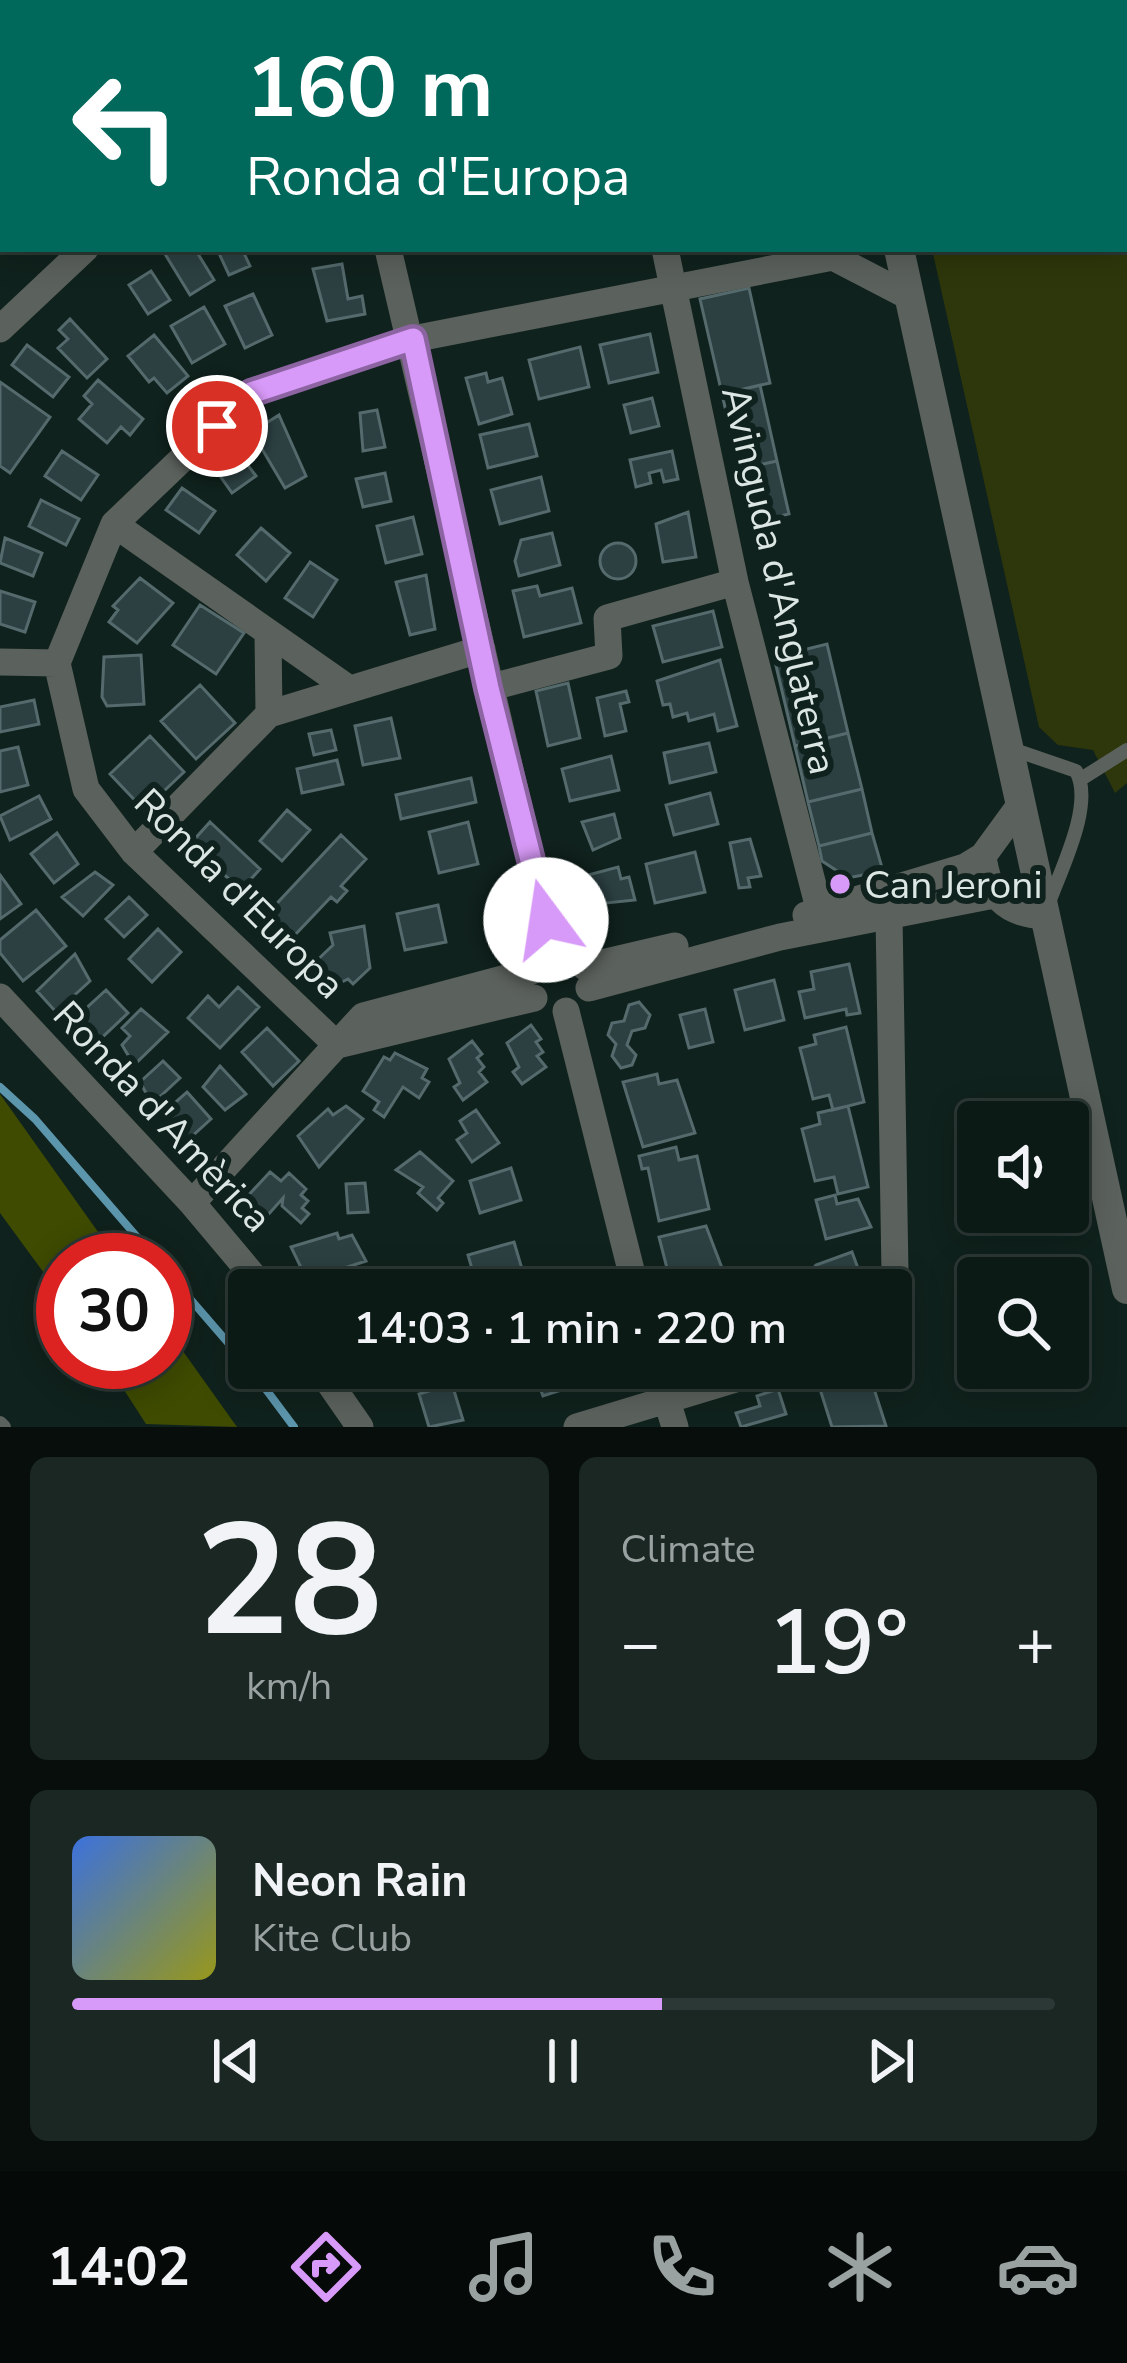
<!DOCTYPE html>
<meta charset="utf-8">
<style>
:root{--surface:#0c1a16;--page:#1a2723;--text:#f1f3f6;--muted:#9aa1a1;--line:#2c3835;--accent:#d89af8}
body{margin:0;font-family:"Nunito Sans",sans-serif;background:var(--page);color:var(--text);height:100vh;display:flex;flex-direction:column;font-size:45px;white-space:nowrap}
*{box-sizing:border-box;margin:0}
p{font-size:39px;color:var(--muted)}
.icon{flex:none;width:66px;height:66px;fill:none;stroke:currentColor;stroke-width:2;stroke-linecap:round;stroke-linejoin:round}
.map{position:relative;height:1427px;overflow:hidden}
.details{display:flex;flex-direction:column;gap:30px;padding:30px;background:#070e0c;flex:1}
.details>*{flex:none}
.banner{position:absolute;left:0px;top:0px;width:1128px;height:252px;box-shadow:0 6px 30px #0003,0 0 0 3px var(--line);background:#00695c;color:#fff;overflow:hidden}
.buttons{position:absolute;left:957px;top:1101px;display:grid;gap:24px}
.buttons a{display:grid;place-items:center;width:132px;height:132px;border-radius:12px;background:var(--surface);box-shadow:0 6px 30px #0003,0 0 0 3px var(--line);font-size:60px}
.speed{position:absolute;left:36px;top:1233px;display:flex;gap:24px;font-size:60px;font-weight:700;text-align:center}
.speed>*{display:grid;place-content:center;width:156px;height:156px;border-radius:50%;background:var(--surface);box-shadow:0 6px 30px #0003,0 0 0 3px var(--line);line-height:1}
.speed .limit{border:18px solid #d22;background:#fff;color:#111}
.pin{position:absolute;display:grid;place-items:center;width:102px;height:102px;color:#fff;margin:-51px;border:6px solid #fff;border-radius:50%;box-shadow:0 3px 12px #0007}
.me{position:absolute;width:132px;margin:-66px;rotate:346deg;stroke-linejoin:round;filter:drop-shadow(0 0 9px #0008)}
.turn{display:flex;align-items:center;gap:42px;height:252px;padding:0 48px;font-size:54px}
.turn .icon{width:156px;height:156px;stroke-width:2.5}
.turn b{display:block;font-size:84px;line-height:102px}
.big{font-size:90px;font-weight:600;line-height:1.1}
.details .tile{flex:1;display:flex;flex-direction:column;justify-content:center;gap:18px;min-width:0;padding:0 42px;border-radius:18px;background:var(--page)}
.details .dial{align-items:center;gap:0}
.dial b{font-size:156px;line-height:1}
.song{display:flex;align-items:center;gap:36px}
.cover{width:144px;height:144px;border-radius:18px;background:linear-gradient(135deg,hsl(220 70% 55%),hsl(60 70% 35%))}
.played{height:12px;border-radius:6px;background:linear-gradient(90deg,var(--accent) 60%,var(--line) 60%)}
.keys{display:flex;justify-content:space-around;direction:ltr}
.heat{display:flex;justify-content:space-between;align-items:center;font-size:66px;direction:ltr}
.details .tiles{flex:1;display:grid;gap:30px;grid-template-columns:1fr 1fr}
.tile:last-child{grid-column:span 2}
.trip{position:absolute;left:228px;top:1269px;width:684px;height:120px;border-radius:12px;background:var(--surface);box-shadow:0 6px 30px #0003,0 0 0 3px var(--line);font-weight:600;line-height:120px;text-align:center}
.tab-bar{display:flex;height:192px;justify-content:space-around;align-items:center;background:#050a09;color:var(--muted)}
.tab-bar .icon{width:84px;height:84px}
.tab-bar .active{color:var(--accent)}
.tab-bar b{font-size:54px;color:var(--text)}
.map>svg:first-child{display:block}
.green{fill:#2e370b}
.forest{fill:#3e4b01}
.lines{fill:none;stroke-linecap:round;stroke-linejoin:round}
.stream{stroke:#5c96ad;stroke-width:8}
.building{fill:#2c4042;stroke:#546a6c;stroke-width:3}
.service{stroke:#5b615c;stroke-width:14}
.minor{stroke:#5b615c;stroke-width:27}
.tertiary{stroke:#5b615c;stroke-width:30}
.route-casing{stroke:#8c64a1;stroke-width:30}
.route{stroke:#d89af8;stroke-width:21}
.poi-dot{fill:#d89af8;stroke:#10221d;stroke-width:4.5}
.labels{text-anchor:middle;stroke-width:12;stroke-linejoin:round;paint-order:stroke}
.street-label{font-size:39px;fill:#dce7e4;stroke:#10221d}
.poi-label{font-size:39px;fill:#dce7e4;stroke:#10221d;text-anchor:start}
</style>
<div class="map">
<svg width="1127" height="1427" viewBox="0 0 1127 1427">
<rect width="100%" height="100%" fill="#10221d"/>
<!-- green -->
<path class="green" d="M876 0H1127V783L1115 793 1093 750 1058 745 1039 727 932 249H1125V3Z"/>
<!-- forest -->
<path class="forest" d="M59 0H615L57 3Z
M0 1094 118 1260H63V1299L0 1213Z
M165 1326 237 1427 146 1424 106 1362H165Z"/>
<g class="lines">
<!-- stream -->
<path class="stream" d="M369 3 377 0
M0 197 3 193
M0 1087 35 1119 157 1260
M165 1270 249 1367
M250 1368 294 1427"/>
</g>
<!-- building -->
<path class="building" d="M173 249H195L214 280 190 295 165 254Z
M217 249H242L250 266 229 275Z
M342 264 348 299 362 296 365 314 327 321 313 269Z
M151 271 170 300 148 314 129 285Z
M749 288 770 383 722 394 700 299Z
M253 294 272 335 245 348 225 306Z
M204 307 225 344 192 363 171 326Z
M70 319 107 359 87 378 58 348 68 339 59 330Z
M650 334 658 372 609 383 600 345Z
M154 335 188 376 167 393 154 378 149 382 128 356Z
M27 345 69 377 53 397 12 365Z
M580 347 589 387 539 399 529 360Z
M486 373 488 382 502 378 512 414 479 424 466 378Z
M98 380 143 419 130 435 121 427 107 443 79 419 92 404 84 396Z
M0 382 50 417 10 473 0 466Z
M760 385 777 461 739 469 722 394Z
M652 398 659 426 631 433 624 405Z
M377 410 385 447 363 451 360 413Z
M279 415 306 476 285 488 252 432Z
M529 424 537 456 488 468 480 435Z
M232 444 256 476 232 493 206 456Z
M62 451 98 475 81 500 45 476Z
M672 451 678 479 664 482 661 470 649 473 651 483 636 487 630 460Z
M777 461 789 514 751 523 739 469Z
M385 473 391 501 363 507 356 479Z
M541 477 549 511 500 524 491 490Z
M182 488 215 511 199 533 166 510Z
M41 500 79 519 66 545 29 526Z
M688 512 696 557 663 562 656 524Z
M413 517 422 554 386 563 377 526Z
M261 528 290 553 266 581 237 555Z
M552 533 560 565 519 576 515 561 521 540Z
M5 538 42 553 33 576 0 563Z
M600 561a18 18 0 1 1 36 0a18 18 0 1 1-36 0Z
M310 562 337 580 313 617 285 598Z
M426 575 435 629 410 635 396 582Z
M140 578 173 603 137 643 109 622 118 610 113 606Z
M537 586 540 596 572 588 581 623 524 637 513 591Z
M0 591 35 602 25 632 0 624Z
M200 605 244 633 216 674 173 645Z
M713 611 722 647 663 662 653 626Z
M827 644 848 733 795 746 774 657Z
M141 655 144 704 107 706 102 697 104 657Z
M720 660 737 726 718 731 714 714 689 721 687 713 673 717 670 704 663 705 657 681Z
M568 683 580 738 548 746 536 691Z
M200 685 235 723 196 759 161 721Z
M626 691 629 702 620 704 626 731 605 736 597 698Z
M34 700 39 724 0 732V707Z
M391 718 400 758 363 765 355 726Z
M331 730 336 750 314 755 309 734Z
M848 733 862 789 808 802 795 746Z
M150 736 184 772 144 810 110 774Z
M709 743 716 772 670 783 664 753Z
M18 747 28 785 0 792V751Z
M611 756 619 790 570 801 562 769Z
M337 760 343 784 302 793 297 769Z
M471 778 476 802 401 819 396 795Z
M862 789 872 833 819 846 808 802Z
M710 793 718 824 674 835 666 805Z
M39 796 51 819 10 840 0 816Z
M287 810 310 830 282 861 260 841Z
M614 814 620 838 593 850 582 822Z
M210 822 260 869 242 889 200 856 192 842Z
M468 822 478 864 439 873 429 832Z
M57 833 78 864 54 883 31 854Z
M872 833 883 871 848 878 822 861 819 846Z
M341 835 366 859 341 886 347 891 337 902 331 897 291 939 266 915Z
M750 839 761 876 748 878 750 887 739 888 730 843Z
M695 852 705 892 655 903 646 864Z
M618 867 621 879 629 877 635 900 597 904 588 875Z
M95 872 113 885 83 916 62 897Z
M0 875 21 904 0 919Z
M129 897 147 915 124 937 106 919Z
M438 905 446 942 405 950 397 914Z
M36 910 66 946 23 981 0 953V940Z
M364 926 370 968 353 984 348 979 330 988 310 967 333 945 330 933Z
M158 929 181 952 152 982 129 959Z
M75 954 90 981 56 1012 37 991Z
M849 964 860 1013 847 1015 846 1009 805 1018 799 992 814 989 811 972Z
M774 980 784 1020 745 1030 735 990Z
M238 987 259 1007 220 1048 188 1018 208 996 219 1007Z
M106 990 128 1013 93 1046 71 1022Z
M639 1002 650 1015 645 1028 632 1031 627 1045 636 1055 632 1065 621 1068 612 1056 616 1044 608 1035 612 1023 624 1021 629 1005Z
M141 1009 168 1032 134 1065 122 1045 130 1036 122 1028Z
M705 1009 713 1042 689 1048 680 1015Z
M531 1025 541 1039 536 1042 543 1052 537 1056 546 1067 522 1084 513 1072 519 1067 507 1043Z
M846 1027 864 1102 833 1110 829 1095 813 1099 800 1048 816 1044 814 1035Z
M267 1028 299 1061 273 1086 242 1052Z
M472 1041 482 1054 477 1058 484 1067 479 1072 487 1082 463 1100 454 1087 460 1083 449 1059Z
M395 1053 427 1069 422 1078 429 1082 419 1098 403 1087 384 1117 374 1110 379 1102 363 1091 384 1057 390 1060Z
M163 1061 180 1078 152 1104 140 1082Z
M220 1066 246 1094 225 1110 203 1087Z
M657 1074 659 1084 677 1080 695 1133 643 1147 623 1082Z
M187 1092 211 1119 190 1138 172 1117 177 1112 171 1106Z
M346 1106 363 1119 319 1167 298 1136 328 1109 333 1115Z
M848 1106 868 1187 838 1194 834 1177 815 1181 802 1129 820 1124 818 1113Z
M476 1110 499 1143 472 1162 457 1140 467 1133 460 1121Z
M676 1147 679 1160 697 1156 709 1209 659 1221 648 1168 642 1169 639 1156Z
M420 1152 453 1181 438 1198 443 1203 437 1210 418 1193 423 1187 396 1170Z
M511 1168 521 1200 480 1213 470 1181Z
M270 1172 281 1181 289 1173 306 1189 301 1195 308 1201 302 1208 309 1214 301 1223 282 1206 283 1198 259 1225 250 1217 255 1212 243 1201Z
M365 1183 368 1212 348 1213 346 1184Z
M835 1195 837 1204 858 1199 871 1227 826 1239 816 1200Z
M706 1226 722 1268 670 1280 659 1237Z
M337 1233 339 1239 352 1235 366 1261 307 1280 291 1247Z
M514 1242 525 1279 478 1290 468 1255Z
M852 1252 866 1290H817L810 1272 816 1265Z
M788 1270 794 1290H749L746 1283Z
M374 1368H419L421 1371 379 1384Z
M522 1368H590L576 1373 580 1384 543 1396 534 1372 524 1375Z
M868 1370 886 1426 832 1427 819 1386Z
M452 1384 463 1420 429 1427 419 1394Z
M778 1389 786 1414 741 1427 736 1413 760 1406 757 1396Z"/>
<g class="lines">
<!-- service -->
<path class="service" d="M1012 749 1076 771C1094 803 1063 865 1050 900
M1081 779 1127 750
M0 1423 4 1427"/>
<!-- minor -->
<path class="minor" d="M745 3 757 0
M388 249 553 953
M665 249 735 582 824 928
M0 329 85 249
M114 524 348 688
M0 662 57 663
M488 688 609 656 607 618 735 582
M269 714 482 649
M1018 808 983 856C988 895 1005 914 1044 916
M134 852 269 714 268 634
M806 915 965 867 983 856
M889 916 896 1332 891 1334
M585 967 675 946
M589 988 780 937 994 895
M0 997 192 1203 265 1290
M566 1011 636 1290
M337 1045 134 852 86 789 57 663 114 524 251 393 413 339 833 257 908 296
M337 1045 534 998
M192 1203 363 1016 532 971
M319 1368 360 1427
M657 1368 675 1427
M577 1427 772 1368"/>
<!-- tertiary -->
<path class="tertiary" d="M845 0 846 3
M899 249 1127 1289"/>
</g>
<g class="lines">
<!-- route casing -->
<g class="route-casing">
<path id="route" d="M217 426 251 393 413 339 488 688 546 920"/>
</g>
<!-- route -->
<use href="#route" class="route"/>
</g>
<!-- markers -->
<circle class="poi-dot" cx="840" cy="884" r="12"/>
<g class="labels">
<!-- street labels -->
<g class="street-label">
<text transform="translate(780 580) rotate(77)" y="14">Avinguda d'Anglaterra</text>
<text transform="translate(240 893) rotate(45)" y="14">Ronda d'Europa</text>
<text transform="translate(163 1116) rotate(47)" y="14">Ronda d'Amèrica</text>
</g>
<!-- poi labels -->
<g class="poi-label">
<text x="864" y="898">Can Jeroni</text>
</g>
</g>
</svg>
<div class="buttons">
<a><svg class="icon" aria-label="sound" viewBox="0 0 24 24"><path d="M4 9h4l5-4v14l-5-4H4zM17 9q2 3 0 6"/></svg></a>
<a><svg class="icon" aria-label="search" viewBox="0 0 24 24"><circle cx="10" cy="10" r="6"/><path d="M15 15l6 6"/></svg></a>
</div>
<div class="speed"><div class="limit">30</div></div>
<div class="pin" style="left:217px;top:426px;background:#d93025"><svg class="icon" aria-label="arrive" viewBox="0 0 24 24"><path d="M6 21V4h12l-3 4 3 4H6"/></svg></div>
<svg class="me" style="left:546px;top:920px" viewBox="-20 -20 40 40"><circle r="19" fill="#fff"/><path d="M0-13L10 11 0 6-10 11z" fill="#d89af8"/></svg>
<div class="trip">14:03 · 1 min · 220 m</div>
<div class="banner">
<div class="turn"><svg class="icon" aria-label="left" viewBox="0 0 24 24"><path d="M17 20v-9H6M10 6l-5 5 5 5"/></svg><div><b>160 m</b>Ronda d'Europa</div></div>
</div>
</div>
<section class="details">
<div class="tiles">
<div class="tile dial"><b>28</b><p>km/h</p></div>
<div class="tile"><p>Climate</p>
<div class="heat"><a>−</a><b class="big">19°</b><a>+</a></div>
</div>
<div class="tile">
<div class="song"><i class="cover"></i><div><b>Neon Rain</b><p>Kite Club</p></div></div>
<div class="played"></div>
<div class="keys"><svg class="icon" aria-label="previous" viewBox="0 0 24 24"><path d="M18 5L8 12l10 7zM5 5v14"/></svg><svg class="icon" aria-label="pause" viewBox="0 0 24 24"><path d="M8 5v14M16 5v14"/></svg><svg class="icon" aria-label="next" viewBox="0 0 24 24"><path d="M6 5l10 7-10 7zM19 5v14"/></svg></div>
</div>
</div>
</section>
<nav class="tab-bar">
<b>14:02</b>
<svg class="icon active" aria-label="directions" viewBox="0 0 24 24"><path d="M12 3l9 9-9 9-9-9zM9 14v-3h6M13 9l2 2-2 2"/></svg>
<svg class="icon" aria-label="music" viewBox="0 0 24 24"><path d="M9 18V5l10-2v13"/><circle cx="6" cy="18" r="3"/><circle cx="16" cy="16" r="3"/></svg>
<svg class="icon" aria-label="phone" viewBox="0 0 24 24"><path d="M5 4h4l2 5-3 2q2 4 5 5l2-3 5 2v4C11 20 4 13 5 4z"/></svg>
<svg class="icon" aria-label="climate" viewBox="0 0 24 24"><path d="M12 3v18M4 7l16 10M4 17L20 7"/></svg>
<svg class="icon" aria-label="car" viewBox="0 0 24 24"><path d="M5 17H2v-5l4-1 3-4h7l3 4 3 1v5h-3M9 17h6M6 11h13"/><circle cx="7" cy="17" r="2"/><circle cx="17" cy="17" r="2"/></svg>
</nav>
